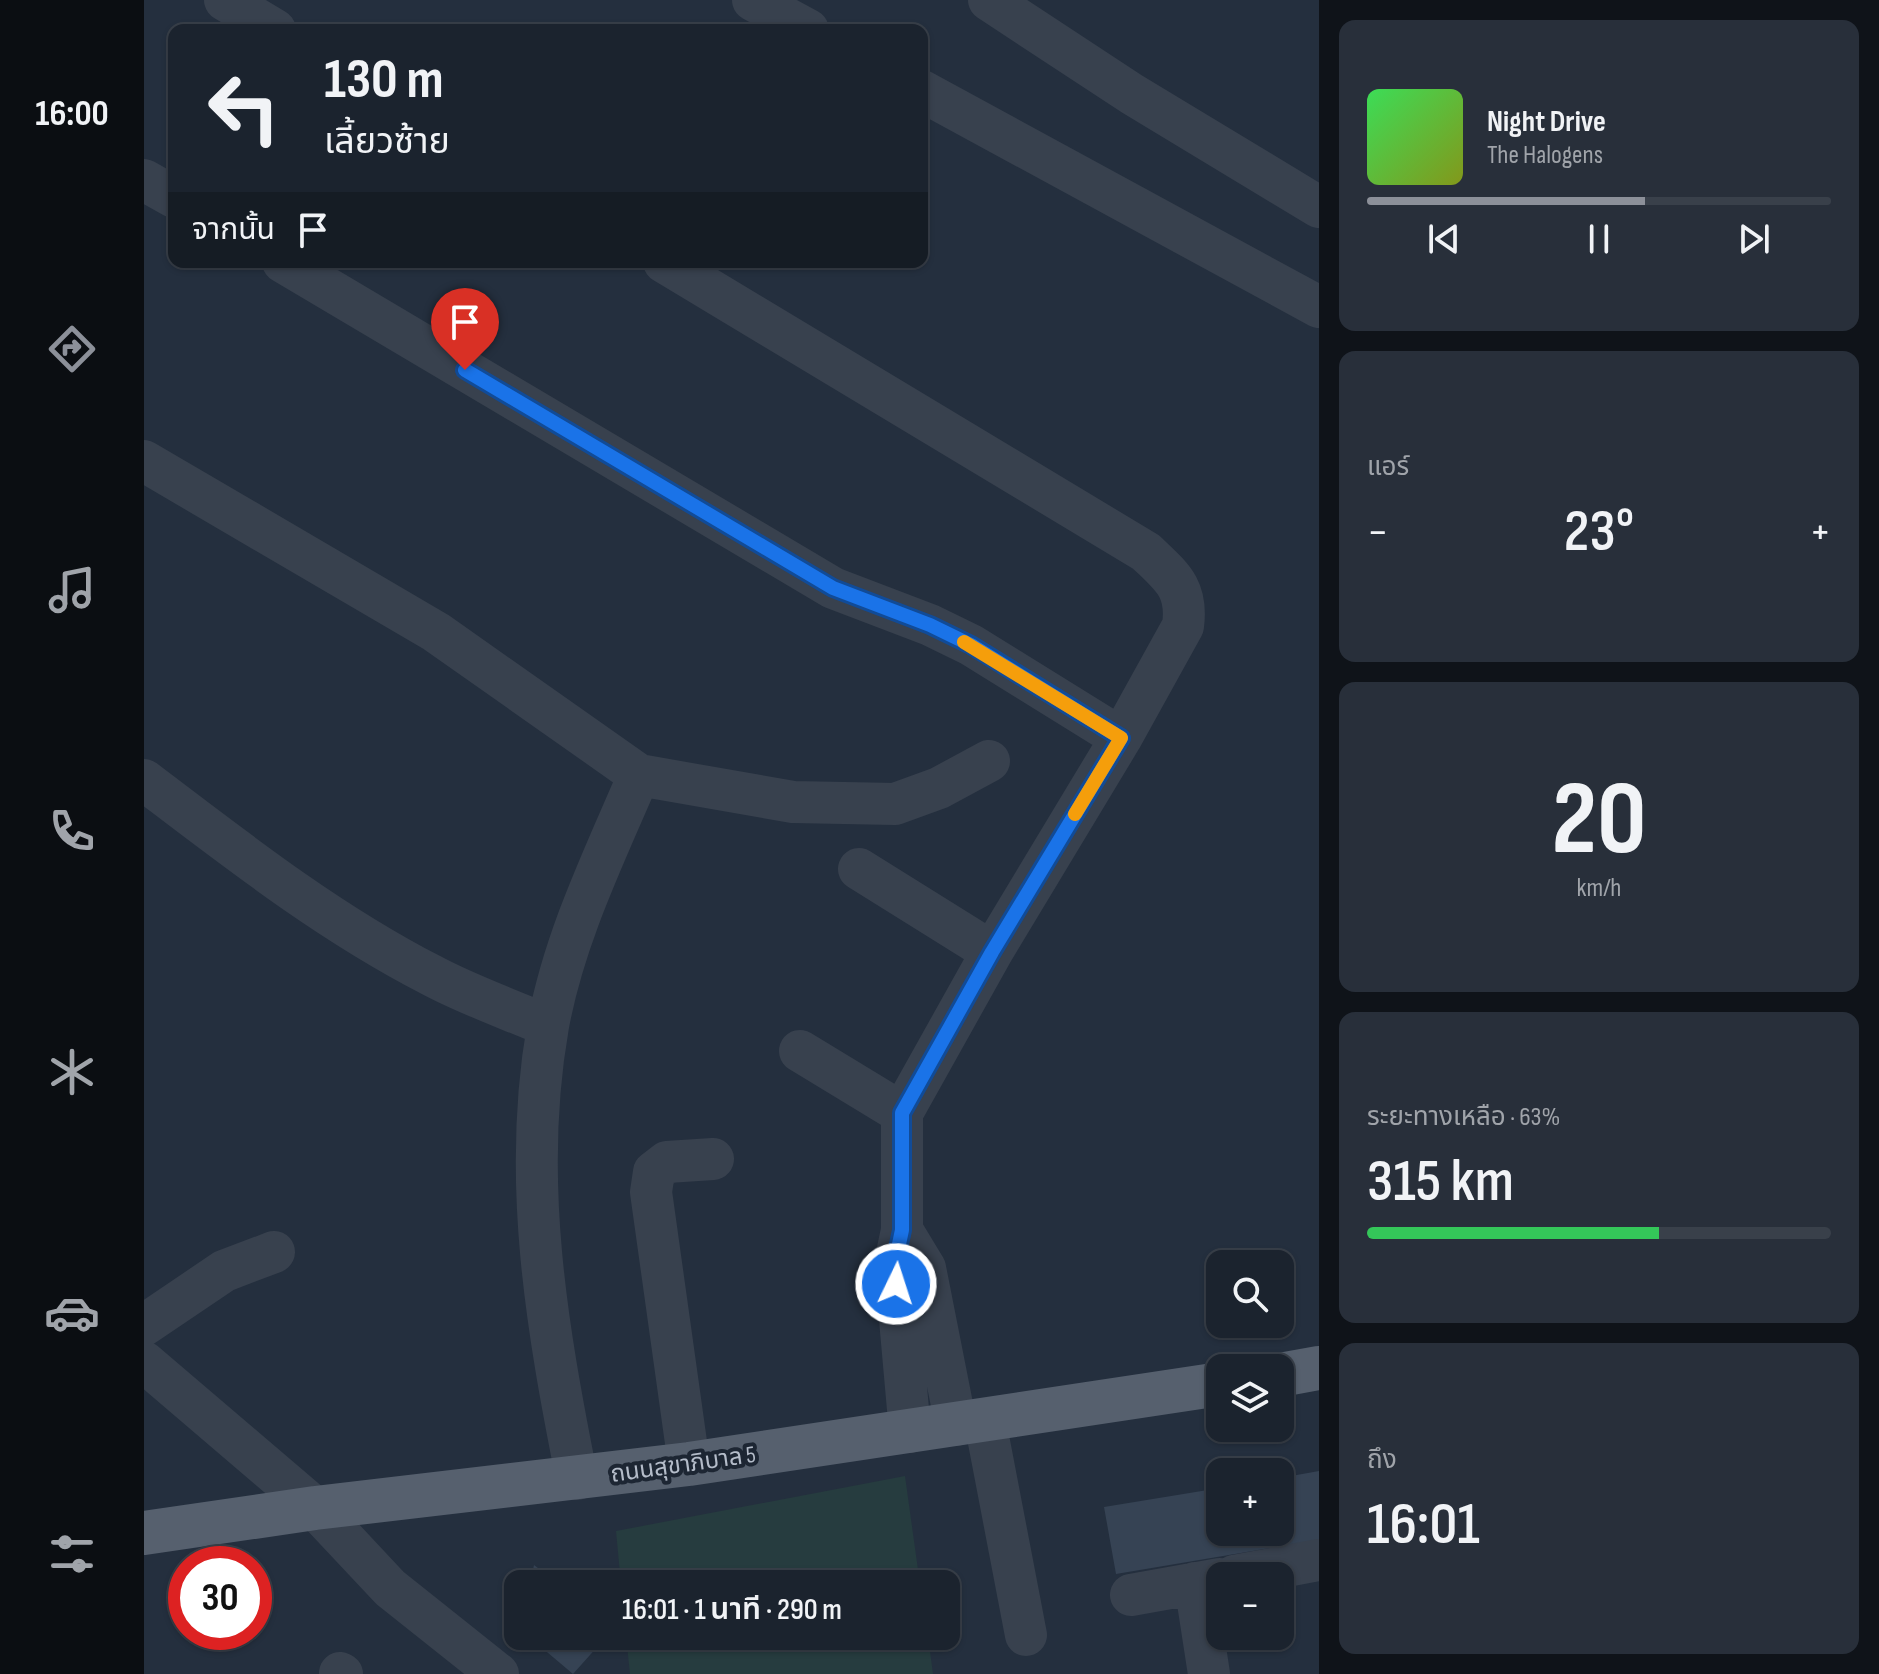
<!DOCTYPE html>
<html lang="th">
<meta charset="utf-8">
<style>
:root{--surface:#1b232e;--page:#282f3a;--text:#f1f3f6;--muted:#a0a4aa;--line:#39404a;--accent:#8c9099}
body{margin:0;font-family:"Sofia Sans Condensed","Noto Sans Thai",sans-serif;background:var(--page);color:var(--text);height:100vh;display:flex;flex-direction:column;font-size:30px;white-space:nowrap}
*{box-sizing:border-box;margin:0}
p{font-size:26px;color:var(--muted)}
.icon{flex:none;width:44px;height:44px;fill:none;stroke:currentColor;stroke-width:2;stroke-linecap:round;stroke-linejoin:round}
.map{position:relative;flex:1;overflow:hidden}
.details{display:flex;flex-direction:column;gap:20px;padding:20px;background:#0f1319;width:560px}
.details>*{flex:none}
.top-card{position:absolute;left:24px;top:24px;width:760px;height:244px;border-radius:16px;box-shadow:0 2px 6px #0004,0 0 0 2px var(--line);background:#1b232e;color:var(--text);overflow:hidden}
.buttons{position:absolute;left:1062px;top:1250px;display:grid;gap:16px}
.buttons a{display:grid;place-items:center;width:88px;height:88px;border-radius:16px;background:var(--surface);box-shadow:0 2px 6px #0004,0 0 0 2px var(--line);font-size:40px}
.speed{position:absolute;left:24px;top:1546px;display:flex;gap:16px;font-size:40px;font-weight:700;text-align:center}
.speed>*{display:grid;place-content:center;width:104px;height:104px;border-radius:50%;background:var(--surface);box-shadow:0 2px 6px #0004,0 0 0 2px var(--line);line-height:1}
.speed .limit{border:12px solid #d22;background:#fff;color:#111}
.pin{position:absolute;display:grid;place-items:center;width:68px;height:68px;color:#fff;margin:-82px -34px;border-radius:50% 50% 50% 0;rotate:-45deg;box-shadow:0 0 8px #0007}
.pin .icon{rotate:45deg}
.me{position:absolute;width:88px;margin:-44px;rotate:4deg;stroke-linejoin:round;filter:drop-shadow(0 0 6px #0008)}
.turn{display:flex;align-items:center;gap:28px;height:168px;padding:0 24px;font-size:36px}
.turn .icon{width:104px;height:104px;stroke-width:2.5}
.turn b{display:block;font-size:56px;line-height:68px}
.then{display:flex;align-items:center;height:76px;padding:0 24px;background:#0003;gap:16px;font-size:30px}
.big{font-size:60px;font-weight:600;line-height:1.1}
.details .widget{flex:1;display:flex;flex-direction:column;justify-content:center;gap:12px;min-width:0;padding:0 28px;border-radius:16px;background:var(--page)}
.details .dial{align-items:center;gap:0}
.dial b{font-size:104px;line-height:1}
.song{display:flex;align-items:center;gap:24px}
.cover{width:96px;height:96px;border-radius:12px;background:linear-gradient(135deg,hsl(130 70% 55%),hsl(70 70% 35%))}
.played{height:8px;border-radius:4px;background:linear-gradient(90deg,var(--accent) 60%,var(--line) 60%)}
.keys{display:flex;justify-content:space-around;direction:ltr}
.heat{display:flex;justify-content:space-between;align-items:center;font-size:44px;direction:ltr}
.charge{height:12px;border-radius:6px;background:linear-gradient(90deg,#34c759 63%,var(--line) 0)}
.trip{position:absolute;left:360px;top:1570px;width:456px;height:80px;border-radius:16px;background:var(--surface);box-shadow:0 2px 6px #0004,0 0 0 2px var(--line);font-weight:600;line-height:80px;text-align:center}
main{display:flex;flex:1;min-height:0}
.dock{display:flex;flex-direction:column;width:144px;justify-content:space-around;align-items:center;background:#0b0e12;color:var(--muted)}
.dock .icon{width:56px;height:56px}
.dock .selected{color:var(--accent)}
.dock b{font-size:36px;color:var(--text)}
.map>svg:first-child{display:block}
.green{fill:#263c3f}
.building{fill:#364354}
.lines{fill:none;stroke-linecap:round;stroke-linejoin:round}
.minor{stroke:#38414e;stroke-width:42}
.major{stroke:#56606e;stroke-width:44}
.route-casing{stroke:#114b97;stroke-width:20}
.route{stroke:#1a73e8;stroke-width:14}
.slow{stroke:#f59e0b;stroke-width:14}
.labels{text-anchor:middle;stroke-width:8;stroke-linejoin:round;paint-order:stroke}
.street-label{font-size:24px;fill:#b4bcc9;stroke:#1d2633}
</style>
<main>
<nav class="dock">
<b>16:00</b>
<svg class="icon selected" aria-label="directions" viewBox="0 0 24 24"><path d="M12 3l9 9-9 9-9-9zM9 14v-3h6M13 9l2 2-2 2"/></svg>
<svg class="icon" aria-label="music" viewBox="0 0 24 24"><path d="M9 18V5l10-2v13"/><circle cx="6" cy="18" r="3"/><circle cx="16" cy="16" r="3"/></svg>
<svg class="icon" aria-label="phone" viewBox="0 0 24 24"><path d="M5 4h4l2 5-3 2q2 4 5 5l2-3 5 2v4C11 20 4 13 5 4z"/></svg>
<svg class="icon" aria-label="climate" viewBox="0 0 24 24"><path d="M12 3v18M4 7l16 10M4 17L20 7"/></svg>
<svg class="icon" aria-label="car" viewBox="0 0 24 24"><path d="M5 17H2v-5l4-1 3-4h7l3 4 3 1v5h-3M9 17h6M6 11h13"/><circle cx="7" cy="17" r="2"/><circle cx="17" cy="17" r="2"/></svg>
<svg class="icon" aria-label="filters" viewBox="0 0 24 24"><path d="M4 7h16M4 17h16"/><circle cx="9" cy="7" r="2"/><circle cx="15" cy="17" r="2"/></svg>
</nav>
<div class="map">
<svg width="1175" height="1674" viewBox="0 0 1175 1674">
<rect width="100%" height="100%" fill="#242f3e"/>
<!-- green -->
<path class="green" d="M761 1476 776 1584H477L472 1531Z
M482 1636H784L789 1674H486Z"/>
<!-- building -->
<path class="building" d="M1175 1471V1540L972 1574 960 1507 1076 1488V1532H1136V1478Z
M390 1565 415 1584H386Z
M384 1636H463L429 1674Z"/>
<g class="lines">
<!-- minor -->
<path class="minor" d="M81 0 131 30
M609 0 664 30
M845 0 988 94 1175 207
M778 91 1175 307
M0 180 30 197
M139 262 689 588 786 625 827 645 977 738
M520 262 1002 552C1028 577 1044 588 1039 626L977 738 848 952 758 1113V1230L751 1263 766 1432
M0 461 292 632 495 775C460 857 420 938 404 1026 377 1179 403 1329 433 1479
M495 775 649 802 751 804 795 788 845 761
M0 780C92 850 184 922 287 975 324 995 365 1009 404 1026
M715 869 848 952
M656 1051 758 1113
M758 1230 781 1268 812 1425
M0 1325 80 1271 130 1252
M0 1362 171 1508 246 1588 354 1674
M841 1421 882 1635
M545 1464 507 1192 510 1172 523 1162 569 1159
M1090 1576 1175 1560
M1051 1583 1065 1674
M987 1595 1076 1579
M196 1673 198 1674"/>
<!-- major -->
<path class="major" d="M1136 1375 1175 1368
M0 1533 171 1508 545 1464 1076 1384"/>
</g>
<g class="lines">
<!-- route casing -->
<g class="route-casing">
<path id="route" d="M321 370 689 588 786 625 827 645 977 738 848 952 758 1113V1230L751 1263 752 1284"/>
</g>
<!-- route -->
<use href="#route" class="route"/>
<!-- slow -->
<path class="slow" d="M820 642 977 738 931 814"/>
</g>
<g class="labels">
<!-- street labels -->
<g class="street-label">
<text transform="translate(539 1464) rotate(-8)" y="8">ถนนสุขาภิบาล 5</text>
</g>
</g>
</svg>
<div class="buttons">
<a><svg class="icon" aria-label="search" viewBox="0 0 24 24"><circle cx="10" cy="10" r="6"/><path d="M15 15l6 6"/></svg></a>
<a><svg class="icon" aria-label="layers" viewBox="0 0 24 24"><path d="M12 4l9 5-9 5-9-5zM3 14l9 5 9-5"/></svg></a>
<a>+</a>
<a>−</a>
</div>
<div class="speed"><div class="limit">30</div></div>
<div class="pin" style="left:321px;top:370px;background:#d93025"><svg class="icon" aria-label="arrive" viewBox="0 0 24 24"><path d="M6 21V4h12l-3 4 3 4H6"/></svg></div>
<svg class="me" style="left:752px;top:1284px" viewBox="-20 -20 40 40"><circle r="17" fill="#1a73e8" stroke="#fff" stroke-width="3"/><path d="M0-11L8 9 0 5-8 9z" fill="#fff"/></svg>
<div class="trip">16:01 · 1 นาที · 290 m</div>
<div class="top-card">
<div class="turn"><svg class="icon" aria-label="left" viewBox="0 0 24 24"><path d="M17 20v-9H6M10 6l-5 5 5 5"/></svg><div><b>130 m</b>เลี้ยวซ้าย</div></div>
<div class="then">จากนั้น<svg class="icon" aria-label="arrive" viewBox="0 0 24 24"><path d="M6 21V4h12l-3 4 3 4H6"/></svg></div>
</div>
</div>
<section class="details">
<div class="widget">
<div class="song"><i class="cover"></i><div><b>Night Drive</b><p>The Halogens</p></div></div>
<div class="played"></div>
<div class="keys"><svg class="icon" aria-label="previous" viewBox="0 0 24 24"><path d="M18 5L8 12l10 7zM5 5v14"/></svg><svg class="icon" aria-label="pause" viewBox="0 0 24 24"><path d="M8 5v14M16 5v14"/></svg><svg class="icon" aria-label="next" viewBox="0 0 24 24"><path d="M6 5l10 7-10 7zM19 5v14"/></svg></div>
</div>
<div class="widget"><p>แอร์</p>
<div class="heat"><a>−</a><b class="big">23°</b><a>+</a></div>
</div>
<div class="widget dial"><b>20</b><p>km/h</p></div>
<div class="widget"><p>ระยะทางเหลือ · 63%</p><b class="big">315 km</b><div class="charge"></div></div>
<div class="widget"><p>ถึง</p><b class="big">16:01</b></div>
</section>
</main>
